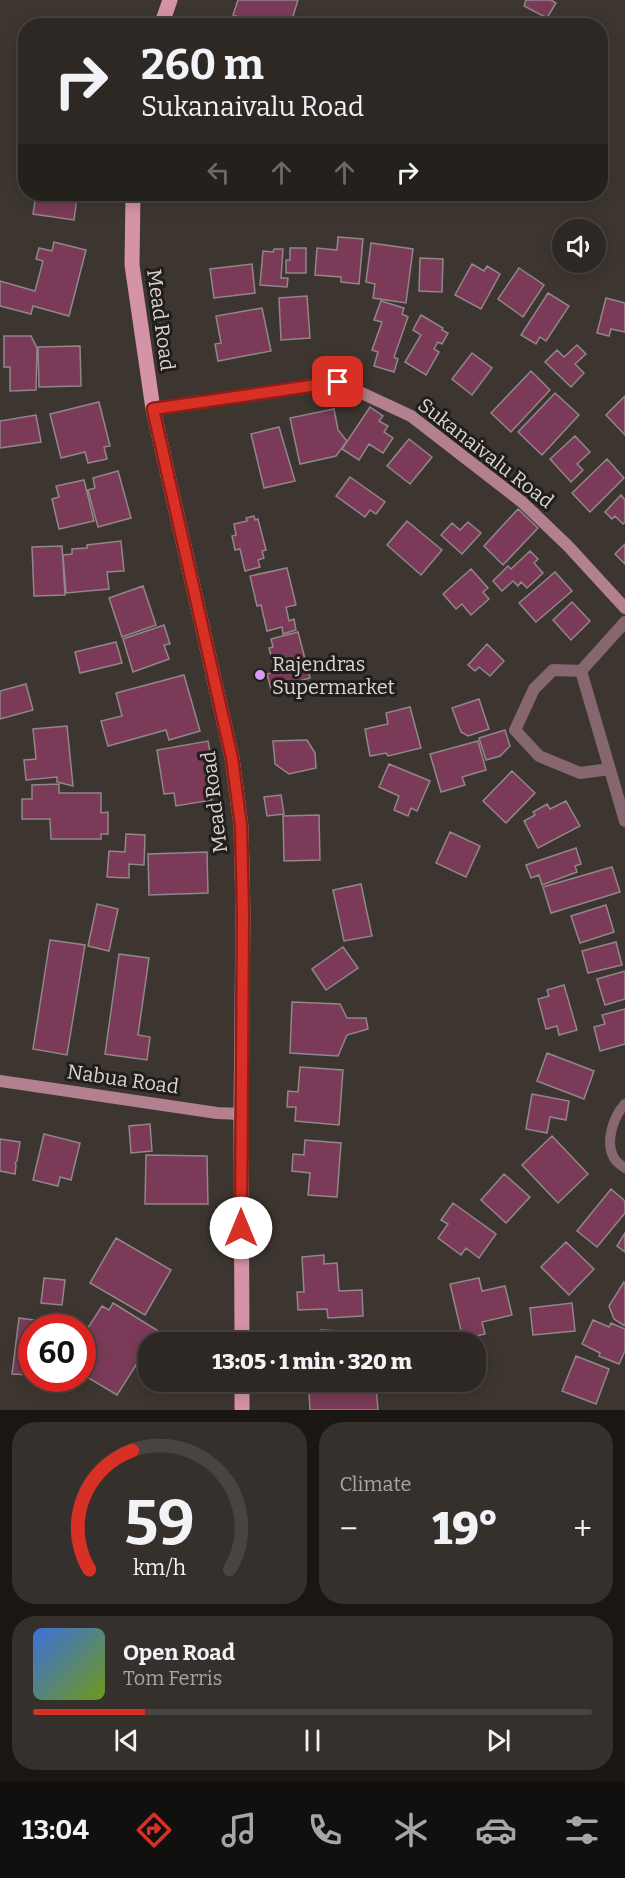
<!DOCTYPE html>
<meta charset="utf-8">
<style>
:root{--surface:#2e2824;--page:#36302c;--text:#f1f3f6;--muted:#a7a6a6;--line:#494441;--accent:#d93025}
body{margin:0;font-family:Bitter,serif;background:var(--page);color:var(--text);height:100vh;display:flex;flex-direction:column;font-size:22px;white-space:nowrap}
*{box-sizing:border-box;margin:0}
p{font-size:20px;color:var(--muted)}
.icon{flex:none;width:33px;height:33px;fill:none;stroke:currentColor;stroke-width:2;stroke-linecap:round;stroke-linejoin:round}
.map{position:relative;height:1410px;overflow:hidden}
.details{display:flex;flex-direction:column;gap:12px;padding:12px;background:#191614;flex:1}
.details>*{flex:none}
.guide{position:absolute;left:18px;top:18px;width:590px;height:183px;border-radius:24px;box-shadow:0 3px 15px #0003,0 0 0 2px var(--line);background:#2e2824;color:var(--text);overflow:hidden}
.controls{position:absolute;left:552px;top:219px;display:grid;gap:12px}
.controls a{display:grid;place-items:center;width:54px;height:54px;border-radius:50%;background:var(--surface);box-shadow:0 3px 15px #0003,0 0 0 2px var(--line);font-size:30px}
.speed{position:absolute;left:18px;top:1314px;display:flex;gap:12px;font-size:30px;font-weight:700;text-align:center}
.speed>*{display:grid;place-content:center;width:78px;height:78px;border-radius:50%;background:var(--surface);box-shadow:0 3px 15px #0003,0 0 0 2px var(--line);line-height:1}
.speed .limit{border:9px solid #d22;background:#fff;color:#111}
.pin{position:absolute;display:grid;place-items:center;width:51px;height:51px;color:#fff;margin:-26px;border-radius:12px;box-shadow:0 3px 9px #0006}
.me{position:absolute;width:66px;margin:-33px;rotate:0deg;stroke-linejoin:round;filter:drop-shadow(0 0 4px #0008)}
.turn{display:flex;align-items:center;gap:21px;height:126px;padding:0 24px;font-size:27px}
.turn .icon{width:78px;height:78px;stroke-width:2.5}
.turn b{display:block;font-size:42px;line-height:51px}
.lanes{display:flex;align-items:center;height:57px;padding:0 24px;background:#0003;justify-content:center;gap:30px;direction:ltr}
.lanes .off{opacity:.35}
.big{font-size:45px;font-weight:800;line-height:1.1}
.details .widget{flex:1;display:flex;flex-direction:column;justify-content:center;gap:9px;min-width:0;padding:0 21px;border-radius:24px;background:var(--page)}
.details .dial{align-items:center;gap:0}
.dial svg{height:156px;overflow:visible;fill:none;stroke:var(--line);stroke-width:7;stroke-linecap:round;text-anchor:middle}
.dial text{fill:var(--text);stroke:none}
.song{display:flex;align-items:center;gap:18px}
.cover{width:72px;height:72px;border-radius:9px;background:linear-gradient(135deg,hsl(220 70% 55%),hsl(80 70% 35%))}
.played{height:6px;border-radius:3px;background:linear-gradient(90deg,var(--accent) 20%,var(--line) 20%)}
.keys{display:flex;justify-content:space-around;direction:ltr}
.heat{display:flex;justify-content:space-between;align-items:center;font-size:33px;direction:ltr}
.details .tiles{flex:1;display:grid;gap:12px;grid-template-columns:1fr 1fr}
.widget:last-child{grid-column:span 2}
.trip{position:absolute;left:138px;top:1332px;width:348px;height:60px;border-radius:24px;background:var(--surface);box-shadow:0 3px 15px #0003,0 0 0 2px var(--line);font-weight:800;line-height:60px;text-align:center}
.tabs{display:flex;height:96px;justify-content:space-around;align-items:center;background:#12100e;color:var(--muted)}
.tabs .icon{width:42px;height:42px}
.tabs .selected{color:var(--accent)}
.tabs b{font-size:27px;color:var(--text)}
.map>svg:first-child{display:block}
.building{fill:#7b3b58;stroke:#91868a;stroke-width:1.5}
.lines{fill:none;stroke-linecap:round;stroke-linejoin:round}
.lane{stroke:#87676f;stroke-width:10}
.street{stroke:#87676f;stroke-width:12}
.secondary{stroke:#b2808e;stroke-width:12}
.primary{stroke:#d493a6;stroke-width:15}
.route-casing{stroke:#8d1f18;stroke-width:15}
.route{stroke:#d93025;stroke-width:10}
.poi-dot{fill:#dc99f4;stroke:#221e1c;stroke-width:2}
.labels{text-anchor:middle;stroke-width:6;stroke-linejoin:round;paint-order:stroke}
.street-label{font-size:20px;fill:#dad6d2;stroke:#221e1c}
.poi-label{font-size:20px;fill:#dad6d2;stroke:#221e1c;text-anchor:start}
</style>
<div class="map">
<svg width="625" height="1410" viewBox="0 0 625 1410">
<rect width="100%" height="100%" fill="#3d3630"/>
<!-- building -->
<path class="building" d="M238 0H298L290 26H264L233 15Z
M526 0H551L556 3 547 18 524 6Z
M31 194H70V196L77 197 74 220 33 214 36 194Z
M338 237 363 239 359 284 341 282V277L315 275 317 248 337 250Z
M54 242 86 250 69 316 33 306 31 314 0 306V281L35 291 43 261 36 259 39 248 52 251Z
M371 243 413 249 406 303 373 298 375 284 366 282Z
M290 248H306V273H286V260H290Z
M274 249H283L281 278H288L287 287 260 285 263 251 273 252Z
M420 258 443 259 442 292 419 291Z
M252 264 255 293 214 298 210 269Z
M472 264 484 271 487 266 500 274 481 309 455 295Z
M519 268 544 285 523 317 498 299Z
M548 293 569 306 546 341 540 337 536 344 521 335Z
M307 296 310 338 281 340 279 298Z
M606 298 625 303V332L611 329 609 336 597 333Z
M381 301 404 308 402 314 408 317 394 357 398 359 394 372 374 366 378 352 372 350 382 322 374 320Z
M262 308 271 351 218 361 215 344 221 343 216 316Z
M421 315 443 328 442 330 448 333 442 344 438 342 434 349 439 352 426 375 405 362 421 335 413 330Z
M4 336H31L37 348 36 390 10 391V367H4Z
M577 345 586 354 575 364 584 373 571 387 545 362 557 350 564 357Z
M80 346 81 386 39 387 38 347Z
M472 353 492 368 472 395 452 379Z
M531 371 550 390 511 432 491 413Z
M555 393 579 415 542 455 518 432Z
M625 396V435L606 415Z
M99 402 110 446 104 447 107 459 88 463 85 452 61 458 50 414Z
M370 407 383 416 379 421 388 426 384 432 393 438 383 453 369 444 359 460 342 449Z
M334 409 338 430 347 441 336 456 300 464 290 418Z
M36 415 41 442 0 448V421Z
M279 427 295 481 264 488 251 434Z
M575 436 590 452 577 464 583 470 571 482 550 459Z
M409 439 432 457 410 484 387 466Z
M607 459 624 478 590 512 572 493Z
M118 471 131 518 98 527 88 490 95 488 93 478Z
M350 477 385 502 376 514 370 510 365 517 336 496Z
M84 480 94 521 59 529 52 499 59 497 56 486Z
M621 495 625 500V522L623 524 615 516 612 519 605 512Z
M518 509 538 528 503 565 484 546Z
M254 516 255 520 258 519 266 550 262 551 264 558 258 560 260 567 245 571 240 549 235 550 232 536 236 535 234 524 247 521 246 518Z
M407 521 442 550 421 575 387 545Z
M468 522 481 533 462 554 441 535 452 523 460 530Z
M121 541 124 571 107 572 109 589 66 593 63 555 72 554V549L87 548V545Z
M625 544V564L615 554Z
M62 546 65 595 34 596 32 547Z
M530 551 538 559 534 563 543 573 527 588 521 582 518 586 513 581 502 591 493 581 508 566 511 569Z
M287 568 296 605 286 607 289 621 294 619 296 630 283 634 282 627 267 631 261 605 257 606 250 576Z
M471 569 488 588 483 592 489 599 471 615 462 604 456 609 443 594Z
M555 572 572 591 536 622 519 603Z
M143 586 156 625 122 637 109 598Z
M572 602 590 621 571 640 553 620Z
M164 625 170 644 164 645 169 659 133 672 123 639Z
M298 632 310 678 271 689 267 674 275 672 269 648 273 647 271 639Z
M116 642 122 663 80 673 75 652Z
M487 644 504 661 490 676 479 667 475 671 468 665Z
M184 675 200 731 169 740 166 730 108 746 101 721 122 716 116 693Z
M26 684 33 710 0 719V691Z
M479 699 489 729 468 736 461 732 452 708Z
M410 707 421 748 388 756 386 753 370 756 365 729 388 724 386 713Z
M67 726 73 786 57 782V777L26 780 24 760 36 759 33 729Z
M505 730 510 746 500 756 486 760 479 738Z
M307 740 315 753 316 768 289 774 275 764 273 741Z
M208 741 217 790 210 791 212 800 176 806 174 793 164 794 157 750Z
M478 741 486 770 462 777 465 785 441 792 430 754Z
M389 764 430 781 417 811 411 808 408 816 394 810 399 796 379 787Z
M512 771 535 793 506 823 483 801Z
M59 784V793H101V813L108 812V834H101V839H51L50 819H22V799H32V785Z
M281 795 284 814 267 816 264 797Z
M566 801 580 826 538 848 524 821 535 815 533 812 547 804 550 809Z
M319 815 320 860 284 861 283 816Z
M450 832 480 846 466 877 436 863Z
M126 834 145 835 144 865 129 864V878L107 877 109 851 125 852Z
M576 848 581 864 575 866 577 872 542 885 539 875 531 878 526 865Z
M207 852 208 893 149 895 148 854Z
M612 867 620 892 551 913 543 887Z
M361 884 372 936 344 941 333 890Z
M97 904 118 909 109 951 88 946Z
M606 905 614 932 580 943 571 916Z
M50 940 85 945 67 1055 33 1049Z
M616 942 622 965 588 973 582 951Z
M343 947 358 968 326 990 312 969Z
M119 954 149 958 138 1035 150 1037 147 1060 105 1054Z
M625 971V999L605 1005 597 979Z
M564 985 577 1030 559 1035 557 1026 546 1029 538 999 549 996 547 990Z
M292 1002 340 1004 347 1018H366L368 1029 347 1035 338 1056 290 1053Z
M625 1009V1044L600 1051 594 1027 605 1024 602 1015Z
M547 1053 594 1071 584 1099 537 1081Z
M300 1067 343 1070 339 1125 295 1121 296 1107H287L288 1091 298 1092Z
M532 1094 569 1101 566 1120 550 1117 547 1133 526 1129Z
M150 1124 152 1151 131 1153 129 1126Z
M44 1134 80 1143 71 1180 60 1177 58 1186 33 1180Z
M552 1136 588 1174 558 1203 522 1165Z
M0 1139 20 1142 17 1161 15 1163 16 1165 15 1174 0 1171Z
M305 1140 341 1143 337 1197 308 1195 310 1173 292 1171 293 1154 304 1155Z
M146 1155 207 1156 208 1204H145Z
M504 1174 530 1197 506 1223 481 1200Z
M611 1189 625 1201V1213L597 1247 577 1231Z
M453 1203 496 1234 479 1258 466 1248 461 1255 438 1238 448 1224 441 1220Z
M625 1233V1252L617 1246Z
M116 1238 171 1270 145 1315 90 1283Z
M566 1242 594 1269 569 1295 541 1267Z
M324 1255V1264L337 1263 339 1291 362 1290 363 1316 328 1318 327 1309 298 1310 297 1292H304L302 1257Z
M44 1278 65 1280 62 1305 41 1303Z
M479 1278 482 1291 505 1286 512 1315 482 1322 485 1334 463 1339 450 1284Z
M624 1282 625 1283V1326L614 1319 609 1306Z
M113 1303 168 1337 164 1342H148V1368L146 1371 136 1365 117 1395 82 1374V1337L102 1306 109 1310Z
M572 1303 575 1331 533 1335 530 1308Z
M19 1318 57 1323 56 1328H32V1375L12 1374Z
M593 1320 609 1327 611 1323 625 1329V1351L619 1364 599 1356 600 1353 582 1344Z
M321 1330 361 1332 360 1342H320Z
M576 1356 609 1369 596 1404 562 1391Z
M376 1385 378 1410H310L309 1392Z"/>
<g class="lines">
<!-- lane -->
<path class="lane" d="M625 1104C613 1117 605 1142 614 1158 616 1162 622 1166 625 1168"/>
<!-- street -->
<path class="street" d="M625 622 581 671 625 821
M581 671 553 670 534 689 515 730 539 756 580 773 610 769"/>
<!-- secondary -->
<path class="secondary" d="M153 409 338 382 411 416 522 502 568 546 625 608
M0 1081 217 1113 241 1114"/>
<!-- primary -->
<path class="primary" d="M161 26 170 0
M133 194 132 265 153 409 232 758 241 826 243 914 241 1114 242 1342
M242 1382V1410"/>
</g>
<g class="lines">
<!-- route casing -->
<g class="route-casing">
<path id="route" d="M241 1228 243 914 241 826 232 758 153 409 338 382"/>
</g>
<!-- route -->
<use href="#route" class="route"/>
</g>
<!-- markers -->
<circle class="poi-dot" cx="260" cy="675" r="6"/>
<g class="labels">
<!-- street labels -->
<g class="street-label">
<text transform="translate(161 320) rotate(82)" y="7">Mead Road</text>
<text transform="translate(486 453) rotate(38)" y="7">Sukanaivalu Road</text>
<text transform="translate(214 802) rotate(-97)" y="7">Mead Road</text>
<text transform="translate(123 1079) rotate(8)" y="7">Nabua Road</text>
</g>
<!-- poi labels -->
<g class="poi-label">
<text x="272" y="671">Rajendras<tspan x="272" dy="23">Supermarket</tspan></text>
</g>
</g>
</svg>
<div class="controls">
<a><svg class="icon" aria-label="sound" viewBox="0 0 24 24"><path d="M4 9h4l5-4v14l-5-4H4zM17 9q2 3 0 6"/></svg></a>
</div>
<div class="speed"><div class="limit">60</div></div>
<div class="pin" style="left:338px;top:382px;background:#d93025"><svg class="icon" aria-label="arrive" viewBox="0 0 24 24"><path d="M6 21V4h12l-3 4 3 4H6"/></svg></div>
<svg class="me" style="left:241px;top:1228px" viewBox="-20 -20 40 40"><circle r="19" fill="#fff"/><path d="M0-13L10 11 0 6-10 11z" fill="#d93025"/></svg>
<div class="trip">13:05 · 1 min · 320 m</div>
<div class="guide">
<div class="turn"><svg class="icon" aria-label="right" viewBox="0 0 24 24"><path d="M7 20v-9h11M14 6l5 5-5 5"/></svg><div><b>260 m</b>Sukanaivalu Road</div></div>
<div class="lanes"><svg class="icon off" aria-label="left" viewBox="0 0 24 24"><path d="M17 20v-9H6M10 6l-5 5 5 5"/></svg><svg class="icon off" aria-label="ahead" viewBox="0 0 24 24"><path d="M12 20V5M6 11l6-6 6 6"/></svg><svg class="icon off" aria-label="ahead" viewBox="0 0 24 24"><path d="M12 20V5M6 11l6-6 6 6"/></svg><svg class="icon" aria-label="right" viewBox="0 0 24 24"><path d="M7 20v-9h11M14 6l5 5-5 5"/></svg></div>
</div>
</div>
<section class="details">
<div class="tiles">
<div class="widget dial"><svg viewBox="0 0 100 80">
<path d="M14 69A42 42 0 1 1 86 69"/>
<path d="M14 69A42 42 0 0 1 36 8" stroke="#d93025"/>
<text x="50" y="56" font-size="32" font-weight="700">59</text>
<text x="50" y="72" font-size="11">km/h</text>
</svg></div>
<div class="widget"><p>Climate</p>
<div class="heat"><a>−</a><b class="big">19°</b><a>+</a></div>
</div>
<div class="widget">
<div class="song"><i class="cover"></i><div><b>Open Road</b><p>Tom Ferris</p></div></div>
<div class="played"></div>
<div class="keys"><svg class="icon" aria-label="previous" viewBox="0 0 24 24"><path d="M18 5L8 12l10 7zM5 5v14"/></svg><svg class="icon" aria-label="pause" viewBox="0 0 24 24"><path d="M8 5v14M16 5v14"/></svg><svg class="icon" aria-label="next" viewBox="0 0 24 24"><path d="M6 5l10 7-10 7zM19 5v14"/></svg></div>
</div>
</div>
</section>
<nav class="tabs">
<b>13:04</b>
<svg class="icon selected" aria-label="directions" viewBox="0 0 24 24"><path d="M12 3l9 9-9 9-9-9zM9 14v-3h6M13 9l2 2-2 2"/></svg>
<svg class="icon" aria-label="music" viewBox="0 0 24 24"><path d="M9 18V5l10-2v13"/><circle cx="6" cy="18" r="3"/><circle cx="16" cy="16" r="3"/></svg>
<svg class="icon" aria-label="phone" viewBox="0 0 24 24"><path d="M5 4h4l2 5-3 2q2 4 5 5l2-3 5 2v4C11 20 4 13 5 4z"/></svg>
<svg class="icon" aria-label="climate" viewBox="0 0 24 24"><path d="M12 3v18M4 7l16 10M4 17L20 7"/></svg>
<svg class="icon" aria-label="car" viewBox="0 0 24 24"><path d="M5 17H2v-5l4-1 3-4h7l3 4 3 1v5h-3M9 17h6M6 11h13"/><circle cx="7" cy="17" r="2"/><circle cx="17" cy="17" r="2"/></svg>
<svg class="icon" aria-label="filters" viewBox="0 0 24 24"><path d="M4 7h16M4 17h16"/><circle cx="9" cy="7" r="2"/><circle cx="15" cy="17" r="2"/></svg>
</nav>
